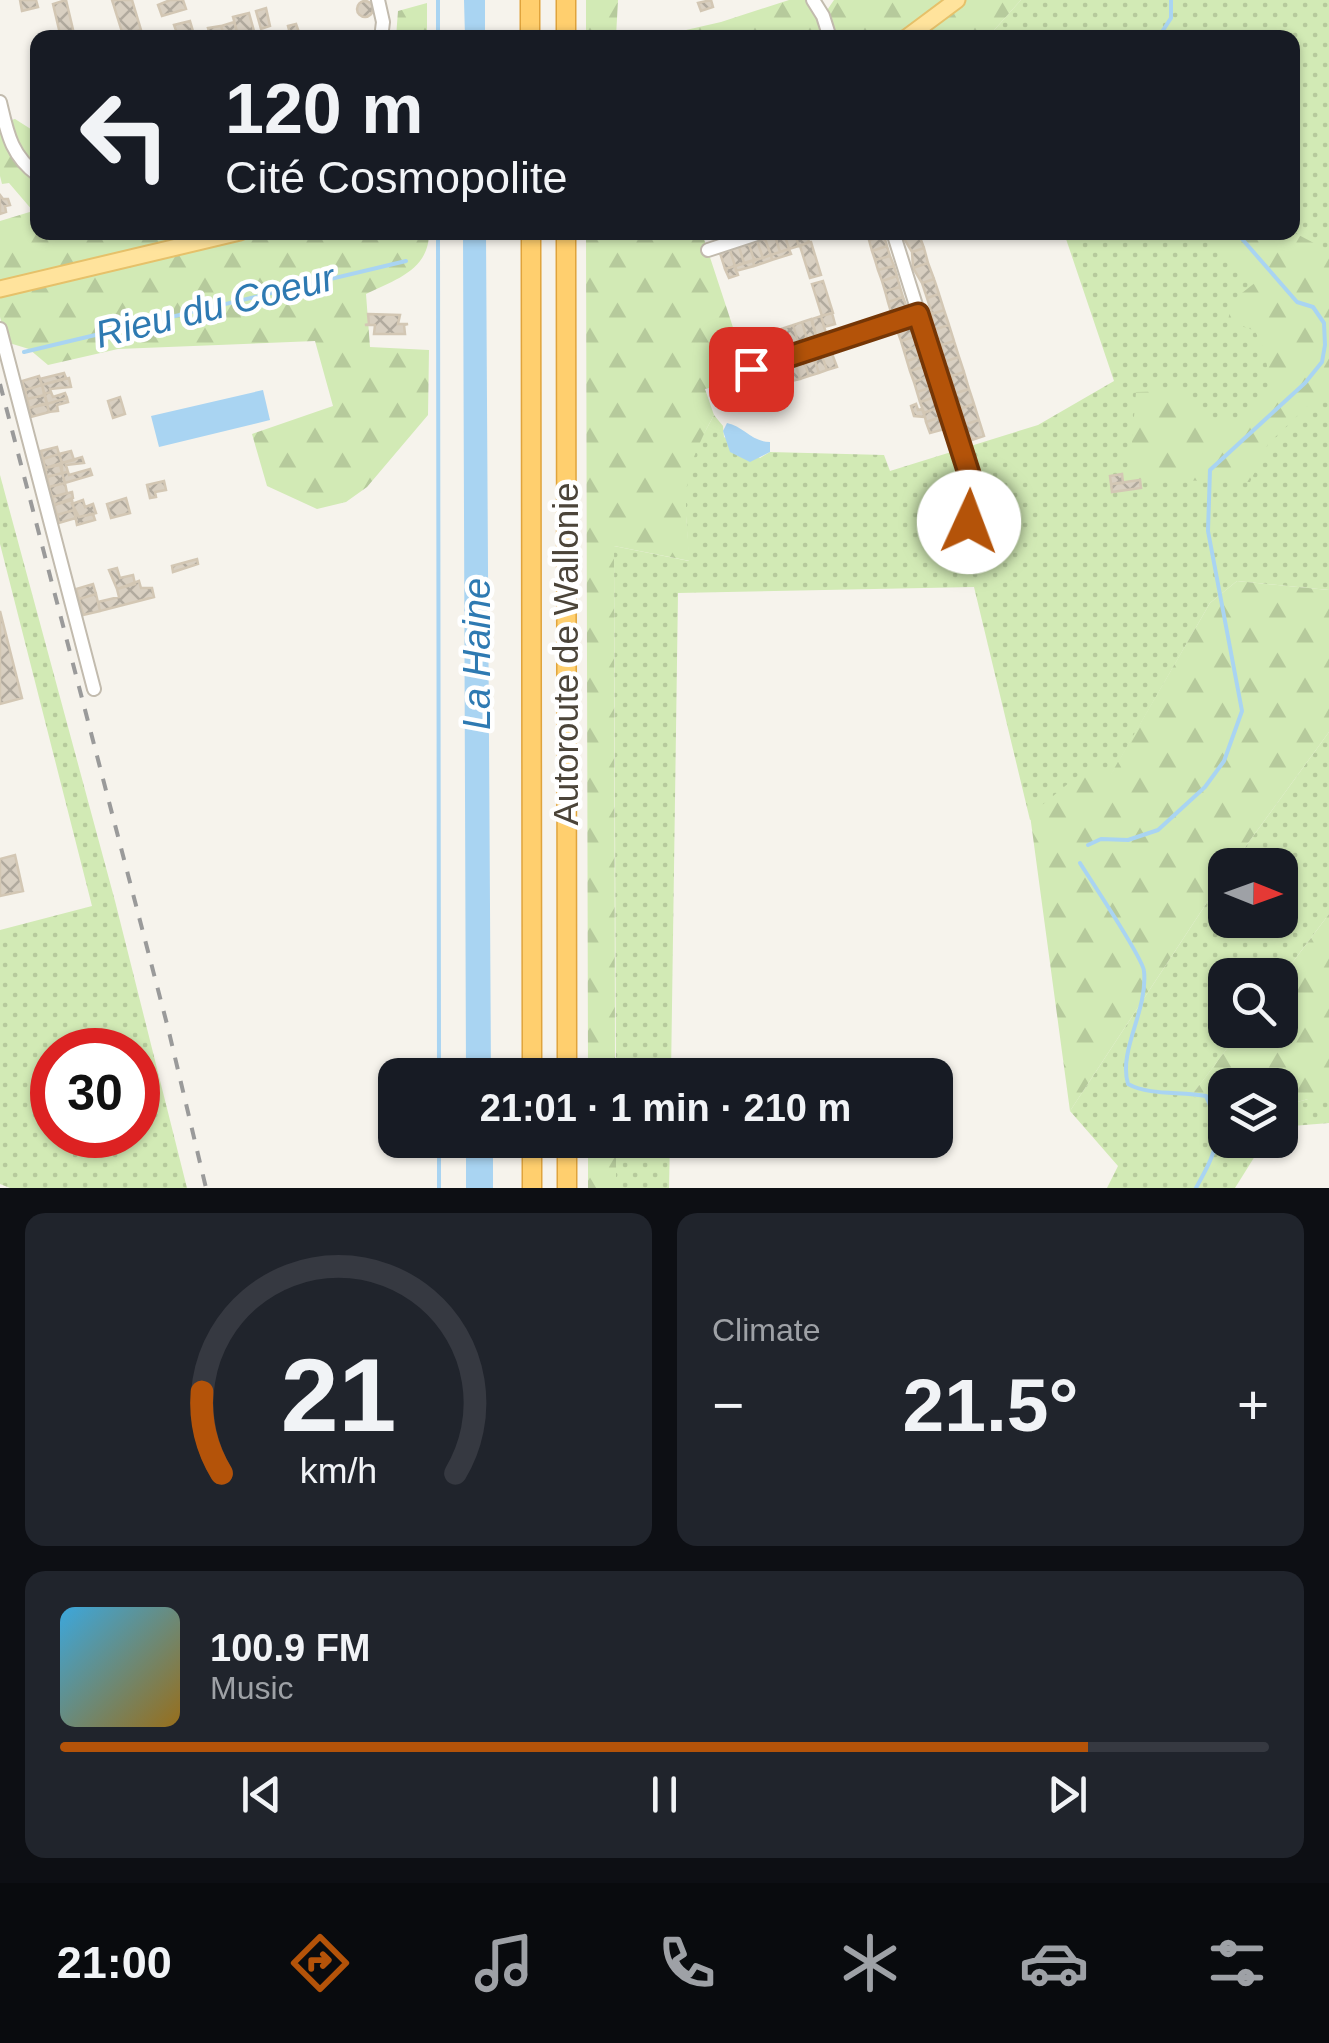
<!DOCTYPE html>
<meta charset="utf-8">
<style>
:root{--surface:#171b24;--page:#20242c;--text:#f1f3f6;--muted:#9ea1a6;--line:#363941;--accent:#b45309}
body{margin:0;font-family:Arial,sans-serif;background:var(--page);color:var(--text);height:100vh;display:flex;flex-direction:column;font-size:38px;white-space:nowrap}
*{box-sizing:border-box;margin:0}
p{font-size:32px;color:var(--muted)}
.icon{flex:none;width:55px;height:55px;fill:none;stroke:currentColor;stroke-width:2;stroke-linecap:round;stroke-linejoin:round}
.map{position:relative;height:1188px;overflow:hidden}
.side{display:flex;flex-direction:column;gap:25px;padding:25px;background:#0d0f14;flex:1}
.side>*{flex:none}
.hud{position:absolute;left:30px;top:30px;width:1270px;height:210px;border-radius:20px;box-shadow:0 2px 8px #0004;background:#171b24;color:var(--text);overflow:hidden}
.needle{width:65px;rotate:91deg}
.fabs{position:absolute;left:1208px;top:848px;display:grid;gap:20px}
.fabs a{display:grid;place-items:center;width:90px;height:90px;border-radius:20px;background:var(--surface);box-shadow:0 2px 8px #0004;font-size:50px}
.speed{position:absolute;left:30px;top:1028px;display:flex;gap:20px;font-size:50px;font-weight:700;text-align:center}
.speed>*{display:grid;place-content:center;width:130px;height:130px;border-radius:50%;background:var(--surface);box-shadow:0 2px 8px #0004;line-height:1}
.speed .limit{border:15px solid #d22;background:#fff;color:#111}
.pin{position:absolute;display:grid;place-items:center;width:85px;height:85px;color:#fff;margin:-42px;border-radius:20px;box-shadow:0 5px 15px #0006}
.me{position:absolute;width:110px;margin:-55px;rotate:2deg;stroke-linejoin:round;filter:drop-shadow(0 0 8px #0008)}
.turn{display:flex;align-items:center;gap:35px;height:210px;padding:0 30px;font-size:45px}
.turn .icon{width:130px;height:130px;stroke-width:2.5}
.turn b{display:block;font-size:70px;line-height:85px}
.big{font-size:75px;font-weight:700;line-height:1.1}
.side .tile{flex:1;display:flex;flex-direction:column;justify-content:center;gap:15px;min-width:0;padding:0 35px;border-radius:20px;background:var(--page)}
.side .dial{align-items:center;gap:0}
.dial svg{height:260px;overflow:visible;fill:none;stroke:var(--line);stroke-width:7;stroke-linecap:round;text-anchor:middle}
.dial text{fill:var(--text);stroke:none}
.song{display:flex;align-items:center;gap:30px}
.cover{width:120px;height:120px;border-radius:15px;background:linear-gradient(135deg,hsl(200 70% 55%),hsl(40 70% 35%))}
.played{height:10px;border-radius:5px;background:linear-gradient(90deg,var(--accent) 85%,var(--line) 85%)}
.keys{display:flex;justify-content:space-around;direction:ltr}
.heat{display:flex;justify-content:space-between;align-items:center;font-size:55px;direction:ltr}
.side .tiles{flex:1;display:grid;gap:25px;grid-template-columns:1fr 1fr}
.tile:last-child{grid-column:span 2}
.trip{position:absolute;left:378px;top:1058px;width:575px;height:100px;border-radius:20px;background:var(--surface);box-shadow:0 2px 8px #0004;font-weight:700;line-height:100px;text-align:center}
.tabs{display:flex;height:160px;justify-content:space-around;align-items:center;background:#090b0e;color:var(--muted)}
.tabs .icon{width:70px;height:70px}
.tabs .on{color:var(--accent)}
.tabs b{font-size:45px;color:var(--text)}
.map>svg:first-child{display:block}
.grass{fill:url(#grass-dots);fill-rule:evenodd}
.forest{fill:url(#forest-firs)}
.water{fill:#a9d4f2}
.lines{fill:none;stroke-linecap:round;stroke-linejoin:round}
.stream{stroke:#a9d4f2;stroke-width:4}
.building{fill:url(#building-cross-hatch);stroke:#d3c7b4;stroke-width:2.5}
.minor-casing{stroke:#c2bbae;stroke-width:16}
.major-casing{stroke:#e6c16a;stroke-width:19}
.highway-casing{stroke:#e0a43c;stroke-width:21}
.minor{stroke:#fff;stroke-width:12}
.major{stroke:#ffe39c;stroke-width:15}
.highway{stroke:#ffcf6e;stroke-width:18}
.rail{stroke:#9a9a9a;stroke-width:4;stroke-dasharray:12 12;stroke-linecap:butt}
.route-casing{stroke:#753606;stroke-width:25}
.route{stroke:#b45309;stroke-width:18}
.labels{text-anchor:middle;stroke-width:9;stroke-linejoin:round;paint-order:stroke}
.street-label{font-size:35px;fill:#4b4439;stroke:#fff}
.water-label{font-size:38px;font-style:italic;fill:#2e7ab2;stroke:#fff}
</style>
<div class="map">
<svg width="1329" height="1188" viewBox="0 0 1329 1188">
<defs>
<pattern id="grass-dots" width="8" height="8" patternUnits="userSpaceOnUse" patternTransform="scale(2.5)"><rect width="8" height="8" fill="#d2eab5"/><path d="M2 2h.1M6 6h.1" fill="none" stroke="#b6ca9c" stroke-width="1.8" stroke-linecap="round"/></pattern>
<pattern id="forest-firs" width="22" height="20" patternUnits="userSpaceOnUse" patternTransform="scale(2.5)"><rect width="22" height="20" fill="#d2eab5"/><path d="M5 1l3.5 6h-7zM16 11l3.5 6h-7z" fill="#b6ca9c"/></pattern>
<pattern id="building-cross-hatch" width="8" height="8" patternUnits="userSpaceOnUse" patternTransform="scale(2.5)"><rect width="8" height="8" fill="#d8cfc1"/><path d="M0 0l8 8M0 8l8-8" fill="none" stroke="#b1aa9e"/></pattern>
</defs>
<rect width="100%" height="100%" fill="#f6f3ec"/>
<!-- grass -->
<path class="grass" d="M1021 0H1329V590L1237 581 1210 603 1111 775 1030 820 974 587 678 593 671 1075H616L614 546 689 561 684 486 695 450 714 415 723 426 724 437 760 458 770 452 884 455 890 471 1038 425 1114 381 1064 233 1292 232V38L988 37Z
M0 475 115 901 187 1188H10L0 1184V930L92 906 0 544ZM52 1050H138V1135H52Z
M1329 732V914L1280 979V975H1225V1030H1241L1192 1095 1225 1106V1140H1265L1235 1188H1107L1118 1166 1070 1111 1225 875V920H1280V865H1232Z
M1308 1099H1329V1123L1280 1127V1107Z
M616 1140H670L669 1188H616Z"/>
<!-- forest -->
<path class="forest" d="M586 0H618L616 37H586Z
M789 0H813L823 16 834 0H1021L988 37 651 38 721 22Z
M427 3V37H396L398 11Z
M15 119 37 133 38 232 429 233C429 270 395 280 366 294L370 347 429 350 428 415 367 487 346 502 317 509 267 486 252 434 333 406 315 341 118 349 48 365 29 349 6 342 0 317V221L33 211 9 183 2 184 0 176V123Z
M1293 232 1329 251V401H1313L1268 444 1250 482 1129 479 1136 392 1181 391 1212 420 1234 422 1271 384 1263 347 1255 331 1228 320 1233 300 1256 282 1217 245 1227 233Z
M586 233H702L747 370 726 384 705 389 714 415C680 477 684 493 690 561L614 546 615 1075H588Z
M1237 581 1329 590V732L1232 865H1225V875L1070 1111 1030 815 1087 768 1111 774 1210 603Z
M1329 914V1099H1308L1280 1107V1085H1225V1106L1191 1096 1241 1030H1280V979Z
M588 1140H616V1188H588Z"/>
<!-- water -->
<path class="water" d="M464 0H485V37H465Z
M463 233H486L491 1075H466Z
M263 390 270 420 159 447 151 416Z
M727 423C743 426 752 442 770 442V452L750 462 730 452 723 431Z
M466 1140H493V1188H466Z"/>
<g class="lines">
<!-- stream -->
<path class="stream" d="M438 0V38
M1158 38 1171 18V0
M438 232 439 1075
M24 352 406 261
M1088 845 1101 839 1128 840 1158 830 1205 787 1224 761 1242 711 1208 531 1210 470 1305 383 1322 362 1325 345 1324 323 1313 307 1297 302 1236 232
M1080 863C1091 881 1143 958 1144 971 1148 1011 1118 1050 1128 1084 1150 1096 1181 1091 1206 1096 1225 1135 1216 1152 1196 1188
M439 1140V1188"/>
</g>
<!-- building -->
<path class="building" d="M20 0H36L38 7 22 11Z
M66 0 75 38H61L53 4Z
M132 0 141 30 123 35 112 0Z
M183 0 186 9 162 16 158 5 170 0Z
M711 0 713 7 701 11 698 3Z
M357 9a8 8 0 1 1 16 0a8 8 0 1 1-16 0Z
M266 8 270 26 261 29 256 11Z
M249 13 254 31 238 35 233 17Z
M190 21 195 38H173L178 36 174 25Z
M234 22 238 35 225 38 221 26Z
M296 24 301 38H291L288 26Z
M221 26 225 38H211L208 28Z
M0 195 3 199H8L10 205 5 206 6 212 0 214Z
M794 232 799 246 789 249 784 233Z
M806 232 809 242 799 246 795 235Z
M918 232 924 248 912 252 903 237Z
M784 233 789 249 780 252 775 236Z
M775 236 780 252 771 255 765 239Z
M884 236 887 246 872 251 869 240Z
M765 239 771 255 763 258 757 241Z
M757 241 763 258 754 260 749 244Z
M809 242H811L821 275 810 278 800 246Z
M749 244 754 260 744 263 739 247Z
M887 246 890 256 875 260 872 251Z
M739 247 744 263 735 266 730 250Z
M924 248 928 263 913 268 912 252Z
M789 249 791 254 772 260 771 255Z
M730 250 735 266 725 269 720 253Z
M771 255 772 260 754 266 753 261Z
M890 256 894 266 878 270 875 260Z
M753 261 754 266 736 271 735 266Z
M928 263 934 279 922 283 913 268Z
M735 266 738 275 729 278 725 269Z
M894 266 897 276 882 281 878 270Z
M897 276 900 287 885 291 882 281Z
M934 279 939 294 927 298 922 283Z
M823 281 833 313 822 316 812 284Z
M900 287 903 297 888 302 885 291Z
M939 294 944 310 932 314 927 298Z
M903 297 907 308 891 312 888 302Z
M944 310 949 325 933 330 932 314Z
M832 313 835 324 824 327 821 316Z
M368 314 400 315 398 324H408L404 325 405 334H374L375 325H365L369 324Z
M821 316 826 333 816 336 812 319Z
M811 319 816 336 807 339 802 322Z
M802 322 807 339 798 342 793 325Z
M793 325 798 342 790 344 784 328Z
M913 325 916 336 901 341 897 330Z
M949 325 954 341 942 345 933 330Z
M784 328 790 344 780 347 775 331Z
M775 331 780 347 771 350 766 334Z
M766 334 771 350 762 353 757 337Z
M916 336 919 346 904 351 901 341Z
M757 337 762 353 753 356 747 339Z
M954 341 959 357 943 362 942 345Z
M919 346 922 356 907 361 904 351Z
M831 351 837 367 827 370 821 354Z
M821 354 827 370 819 373 813 356Z
M813 356 819 373 809 376 803 359Z
M922 356 926 366 910 371 907 361Z
M959 357 964 372 952 376 943 362Z
M803 359 809 376 800 379 795 362Z
M795 362 800 379 791 381 785 365Z
M785 365 791 381 782 384 776 368Z
M926 366 929 376 914 382 910 371Z
M776 368 782 384 773 387 768 371Z
M768 371 773 387 764 390 758 373Z
M964 372 969 389 953 394 952 376Z
M64 373 66 378 42 385 40 379Z
M39 376 42 385 25 390 22 381Z
M929 376 932 387 917 392 914 382Z
M69 378 71 387 50 389 51 392 44 394 42 385Z
M42 385 45 395 27 399 25 390Z
M932 387 935 397 920 402 917 392Z
M969 389 974 404 962 408 953 394Z
M51 392 53 397 65 393 67 398 47 404 44 394Z
M45 395 47 403 29 408 27 399Z
M120 397 125 414 113 418 108 401Z
M935 397 939 407 924 413 920 402Z
M67 398 68 402 57 405 58 411 49 412 47 404Z
M47 404 49 412 31 417 29 408Z
M916 404 918 410 922 409 925 417 914 416 911 406Z
M974 404 979 420 963 425 962 408Z
M939 407 941 417 926 422 924 413Z
M941 417 945 429 930 433 926 422Z
M979 420 984 436 972 440 963 425Z
M57 447 59 454 43 459 41 451Z
M71 451 74 460 62 463 59 454Z
M59 454 62 463 45 468 43 459Z
M82 457 84 463 66 465 68 472 62 473V463Z
M60 465 62 473 47 477 45 468Z
M90 469 92 475 65 483 62 473 68 472 69 475Z
M62 473 65 483 49 487 47 477Z
M1122 474 1123 483 1111 484 1110 476Z
M1140 480 1141 488 1112 492 1111 484Z
M164 481 166 490 155 492 156 497 150 498 147 485Z
M65 483 67 493 52 497 49 487Z
M72 492 73 498 54 505 52 497Z
M126 498 130 513 111 518 107 504Z
M72 500 74 510 57 515 54 505Z
M83 500 85 507 93 504 96 513 79 517 72 504Z
M74 510 76 518 59 523 57 515Z
M74 510 79 517 93 514 95 520 77 525Z
M197 559 198 564 173 572 172 566Z
M117 568 120 578 133 575 135 584 117 589 109 570Z
M139 581 141 588H152L154 597 100 611 98 602 119 597 117 589Z
M93 584 96 594 79 599 76 589Z
M96 594 100 611 83 615 79 599Z
M0 611 22 698 0 704Z
M15 855 23 891 0 896V859Z"/>
<g class="lines">
<!-- minor casing -->
<g class="minor-casing">
<path id="minor" d="M378 0 383 22 381 38
M813 0 823 16 830 38
M0 102C7 132 11 156 38 175
M893 232 980 509
M708 250 763 232
M0 329 94 689
M747 370 919 314
M969 523a15 15 0 1 1 30 0a15 15 0 1 1-30 0Z"/>
</g>
<!-- major casing -->
<g class="major-casing">
<path id="major" d="M906 38 957 0
M0 289 240 232"/>
</g>
<!-- highway casing -->
<g class="highway-casing">
<path id="highway" d="M530 0V38
M566 0V38
M531 232 532 1075
M566 232 567 1075
M532 1140V1188
M567 1140V1188"/>
</g>
<!-- minor -->
<use href="#minor" class="minor"/>
<!-- major -->
<use href="#major" class="major"/>
<!-- highway -->
<use href="#highway" class="highway"/>
<!-- rail -->
<path class="rail" d="M0 384 168 1028 206 1188"/>
</g>
<g class="lines">
<!-- route casing -->
<g class="route-casing">
<path id="route" d="M751 369 918 314 980 508 972 514 969 522"/>
</g>
<!-- route -->
<use href="#route" class="route"/>
</g>
<g class="labels">
<!-- street labels -->
<g class="street-label">
<text transform="translate(566 654) rotate(-90)" y="12">Autoroute de Wallonie</text>
</g>
<!-- water labels -->
<g class="water-label">
<text transform="translate(215 306) rotate(-14)" y="13">Rieu du Coeur</text>
<text transform="translate(477 654) rotate(-90)" y="13">La Haine</text>
</g>
</g>
</svg>
<div class="fabs">
<a><svg class="needle" viewBox="-14 -14 28 28"><path d="M0-13l5 13h-10z" fill="#e53935"/><path d="M0 13l5-13h-10z" fill="#9ea1a6"/></svg></a>
<a><svg class="icon" aria-label="search" viewBox="0 0 24 24"><circle cx="10" cy="10" r="6"/><path d="M15 15l6 6"/></svg></a>
<a><svg class="icon" aria-label="layers" viewBox="0 0 24 24"><path d="M12 4l9 5-9 5-9-5zM3 14l9 5 9-5"/></svg></a>
</div>
<div class="speed"><div class="limit">30</div></div>
<div class="pin" style="left:751px;top:369px;background:#d93025"><svg class="icon" aria-label="arrive" viewBox="0 0 24 24"><path d="M6 21V4h12l-3 4 3 4H6"/></svg></div>
<svg class="me" style="left:969px;top:522px" viewBox="-20 -20 40 40"><circle r="19" fill="#fff"/><path d="M0-13L10 11 0 6-10 11z" fill="#b45309"/></svg>
<div class="trip">21:01 · 1 min · 210 m</div>
<div class="hud">
<div class="turn"><svg class="icon" aria-label="left" viewBox="0 0 24 24"><path d="M17 20v-9H6M10 6l-5 5 5 5"/></svg><div><b>120 m</b>Cité Cosmopolite</div></div>
</div>
</div>
<section class="side">
<div class="tiles">
<div class="tile dial"><svg viewBox="0 0 100 80">
<path d="M14 69A42 42 0 1 1 86 69"/>
<path d="M14 69A42 42 0 0 1 8 44" stroke="#b45309"/>
<text x="50" y="56" font-size="32" font-weight="700">21</text>
<text x="50" y="72" font-size="11">km/h</text>
</svg></div>
<div class="tile"><p>Climate</p>
<div class="heat"><a>−</a><b class="big">21.5°</b><a>+</a></div>
</div>
<div class="tile">
<div class="song"><i class="cover"></i><div><b>100.9 FM</b><p>Music</p></div></div>
<div class="played"></div>
<div class="keys"><svg class="icon" aria-label="previous" viewBox="0 0 24 24"><path d="M18 5L8 12l10 7zM5 5v14"/></svg><svg class="icon" aria-label="pause" viewBox="0 0 24 24"><path d="M8 5v14M16 5v14"/></svg><svg class="icon" aria-label="next" viewBox="0 0 24 24"><path d="M6 5l10 7-10 7zM19 5v14"/></svg></div>
</div>
</div>
</section>
<nav class="tabs">
<b>21:00</b>
<svg class="icon on" aria-label="directions" viewBox="0 0 24 24"><path d="M12 3l9 9-9 9-9-9zM9 14v-3h6M13 9l2 2-2 2"/></svg>
<svg class="icon" aria-label="music" viewBox="0 0 24 24"><path d="M9 18V5l10-2v13"/><circle cx="6" cy="18" r="3"/><circle cx="16" cy="16" r="3"/></svg>
<svg class="icon" aria-label="phone" viewBox="0 0 24 24"><path d="M5 4h4l2 5-3 2q2 4 5 5l2-3 5 2v4C11 20 4 13 5 4z"/></svg>
<svg class="icon" aria-label="climate" viewBox="0 0 24 24"><path d="M12 3v18M4 7l16 10M4 17L20 7"/></svg>
<svg class="icon" aria-label="car" viewBox="0 0 24 24"><path d="M5 17H2v-5l4-1 3-4h7l3 4 3 1v5h-3M9 17h6M6 11h13"/><circle cx="7" cy="17" r="2"/><circle cx="17" cy="17" r="2"/></svg>
<svg class="icon" aria-label="filters" viewBox="0 0 24 24"><path d="M4 7h16M4 17h16"/><circle cx="9" cy="7" r="2"/><circle cx="15" cy="17" r="2"/></svg>
</nav>
